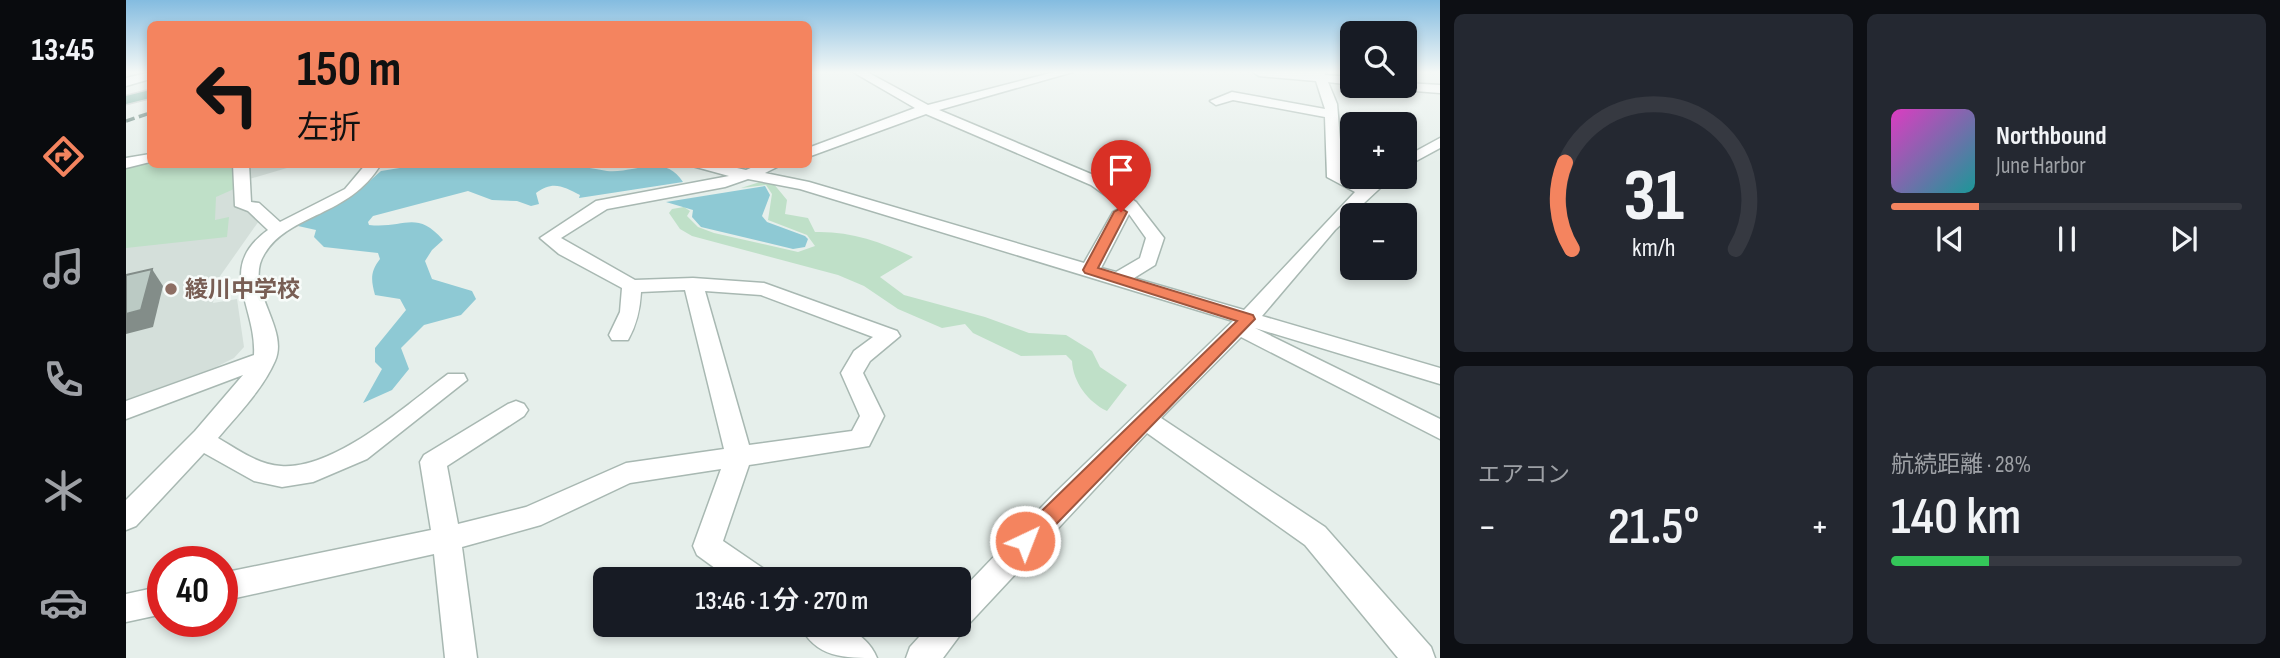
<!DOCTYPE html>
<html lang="ja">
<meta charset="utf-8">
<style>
:root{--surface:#171b24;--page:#242831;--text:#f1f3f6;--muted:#9ea1a6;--line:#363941;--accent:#f4845f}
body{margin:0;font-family:"Sofia Sans Condensed","Noto Sans JP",sans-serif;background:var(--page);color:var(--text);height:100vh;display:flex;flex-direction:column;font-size:26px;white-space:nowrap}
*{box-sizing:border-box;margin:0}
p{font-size:23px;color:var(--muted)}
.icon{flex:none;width:38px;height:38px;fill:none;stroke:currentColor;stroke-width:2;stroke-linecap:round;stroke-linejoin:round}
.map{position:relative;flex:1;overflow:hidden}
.details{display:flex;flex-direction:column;gap:14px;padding:14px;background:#0d0f14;width:840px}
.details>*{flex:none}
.top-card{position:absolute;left:21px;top:21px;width:665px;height:147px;border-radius:10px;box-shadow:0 4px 10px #0003;background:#f4845f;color:#111;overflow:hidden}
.controls{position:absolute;left:1214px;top:21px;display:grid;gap:14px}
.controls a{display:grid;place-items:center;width:77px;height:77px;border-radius:10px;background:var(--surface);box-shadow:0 4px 10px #0003;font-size:35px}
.speed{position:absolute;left:21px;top:546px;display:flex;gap:14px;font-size:35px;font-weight:700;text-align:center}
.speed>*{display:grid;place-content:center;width:91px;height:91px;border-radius:50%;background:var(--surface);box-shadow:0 4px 10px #0003;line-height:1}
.speed .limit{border:10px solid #d22;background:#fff;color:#111}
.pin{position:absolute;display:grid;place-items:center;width:60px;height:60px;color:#fff;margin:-72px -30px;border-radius:50% 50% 50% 0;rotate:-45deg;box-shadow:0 0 7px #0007}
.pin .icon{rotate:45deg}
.me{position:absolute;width:77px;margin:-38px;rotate:43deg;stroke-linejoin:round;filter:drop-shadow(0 0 5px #0008)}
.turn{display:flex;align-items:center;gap:24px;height:147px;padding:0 35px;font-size:32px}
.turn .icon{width:91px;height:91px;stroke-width:2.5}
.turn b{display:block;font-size:49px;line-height:60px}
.big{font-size:52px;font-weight:600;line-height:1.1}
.details .tile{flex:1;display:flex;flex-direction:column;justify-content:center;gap:10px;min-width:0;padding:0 24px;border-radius:10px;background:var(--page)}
.details .dial{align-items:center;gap:0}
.dial svg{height:182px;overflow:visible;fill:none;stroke:var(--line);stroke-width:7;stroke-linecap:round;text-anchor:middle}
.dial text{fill:var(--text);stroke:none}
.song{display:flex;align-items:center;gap:21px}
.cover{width:84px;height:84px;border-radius:10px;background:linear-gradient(135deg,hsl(310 70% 55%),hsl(180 70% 35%))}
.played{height:7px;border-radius:4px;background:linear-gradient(90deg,var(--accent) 25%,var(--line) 25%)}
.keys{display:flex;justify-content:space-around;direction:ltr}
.heat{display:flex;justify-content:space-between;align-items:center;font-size:38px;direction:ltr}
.charge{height:10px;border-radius:5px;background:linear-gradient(90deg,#34c759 28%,var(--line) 0)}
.details .tiles{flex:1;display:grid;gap:14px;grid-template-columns:repeat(2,1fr)}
.trip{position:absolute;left:467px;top:567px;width:378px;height:70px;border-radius:10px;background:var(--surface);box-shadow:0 4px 10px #0003;font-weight:600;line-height:70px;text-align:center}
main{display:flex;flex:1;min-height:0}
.tabs{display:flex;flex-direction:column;width:126px;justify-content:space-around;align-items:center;background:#090b0e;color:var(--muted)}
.tabs .icon{width:49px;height:49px}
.tabs .active{color:var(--accent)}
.tabs b{font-size:32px;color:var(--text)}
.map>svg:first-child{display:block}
.built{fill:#d4dfda}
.green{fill:#bfe0c8}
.water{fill:#8ec9d4}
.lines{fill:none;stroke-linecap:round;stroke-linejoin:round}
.minor-casing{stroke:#a8b8b2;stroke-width:3}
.major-casing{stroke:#c2cac8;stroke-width:3}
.minor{fill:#fff;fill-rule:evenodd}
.major{fill:#6aa596;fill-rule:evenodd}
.rail{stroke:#5f7d75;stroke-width:3.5;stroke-dasharray:9 4.5;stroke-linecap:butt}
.shaded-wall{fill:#838d89}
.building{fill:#bbcac4;stroke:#838d89;stroke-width:2}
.route{fill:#f4845f;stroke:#9f563e;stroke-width:2}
.education-dot{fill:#8d6e63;stroke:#f7fbf9;stroke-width:2.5}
.labels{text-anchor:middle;stroke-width:5;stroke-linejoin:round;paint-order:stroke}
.education-label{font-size:23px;font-weight:bold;fill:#785e54;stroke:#f7fbf9;text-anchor:start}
</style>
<main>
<nav class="tabs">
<b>13:45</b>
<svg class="icon active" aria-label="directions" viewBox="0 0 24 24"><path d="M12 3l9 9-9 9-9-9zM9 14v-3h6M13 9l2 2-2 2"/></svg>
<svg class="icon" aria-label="music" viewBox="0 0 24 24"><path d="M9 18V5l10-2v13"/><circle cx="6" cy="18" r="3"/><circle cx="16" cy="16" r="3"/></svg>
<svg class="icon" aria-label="phone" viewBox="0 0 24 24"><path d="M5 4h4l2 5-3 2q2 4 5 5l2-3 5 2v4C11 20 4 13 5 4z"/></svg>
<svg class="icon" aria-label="climate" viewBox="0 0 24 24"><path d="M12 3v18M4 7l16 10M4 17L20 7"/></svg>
<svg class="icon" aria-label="car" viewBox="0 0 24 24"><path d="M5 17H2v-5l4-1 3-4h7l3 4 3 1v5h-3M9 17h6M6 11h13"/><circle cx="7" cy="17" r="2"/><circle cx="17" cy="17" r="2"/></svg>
</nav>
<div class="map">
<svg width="1314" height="658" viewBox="0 0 1314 658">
<rect width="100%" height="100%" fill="#e6efeb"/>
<!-- built -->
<path class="built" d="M24 159V164L171 165 110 183 112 209 124 210 135 218 92 279 87 303 111 299 118 347 108 358 90 367 0 400V164Z"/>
<!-- green -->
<path class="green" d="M24 161V164L107 165 108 189 90 197 89 220 103 217 101 237 0 248V165Z
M637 181 647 183 661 200 659 214 682 218 689 232C725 231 755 242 787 257L754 277 778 295 859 317 903 333 940 335 966 351 974 367 1001 385 981 411C962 402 947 382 946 361L940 355 895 356 847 333 839 324 816 328 772 309 738 286 712 275 566 236 554 229 543 213 546 209 558 207 564 211 561 216 572 227 588 233 672 252 689 246 681 235 642 220 646 194 640 185 615 188Z"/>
<!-- water -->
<path class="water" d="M366 164C390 172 418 162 443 165 456 166 468 169 481 171 508 174 538 152 557 182L453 198 454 195C438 187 427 180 410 193L413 204 405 206 391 201 366 200 342 191 247 216 242 222 243 225C278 229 290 209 317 240L306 250 299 261 306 279 346 291 350 299 335 315 298 325 275 348 283 369 266 390 237 403 256 369 249 362V348L280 310 274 299 249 295C245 280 244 272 254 259L252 253 198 247 188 237 190 230 172 226 232 191 255 171 292 165Z
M639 186 644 195 636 216 641 222 679 236 682 239 679 247 667 249 575 227 566 217 567 210 540 202Z"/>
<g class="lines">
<!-- minor casing -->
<g class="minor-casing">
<path id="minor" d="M24 72V79L0 86V78Z
M727 72H741L802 105 928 72H947L813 110 977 179 1010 202 1038 238 1029 265 1008 278 1118 310 1229 192 1201 177 1199 117 1107 100 1090 105 1084 101 1106 92 1199 109 1190 81 1133 76 1127 72H1198L1199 75 1227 77V85L1202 82 1211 104 1217 175 1238 185 1248 177H1266L1209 230 1136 316 1314 368V384L1129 328 1314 419V439L1115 337 1035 418 1199 527 1305 647 1309 658H1272L1179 545 1021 433 840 627 817 658H780L784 647 804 625H833V593L929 493 1107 321 674 189 622 179 599 187 481 209 435 238 509 280 567 278 638 283 771 331 774 336 744 361 737 373 758 416 743 446 623 465 597 541 638 569 642 579H604L571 555 567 546 595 469 504 483 415 525 336 547 351 658H319L308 554 96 601V573L305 530 294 462 298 455 382 404 390 401 398 404 402 410 398 416 321 466 332 524 400 507 500 463 598 449 559 290 515 292C514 309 511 324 502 340H486L483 335 494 312 496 288 433 254 414 238 470 201 603 176 559 164H593L620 170 634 164H657L639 173 683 182 958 263 987 212 996 207 965 185 800 114 682 157V148L789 108ZM1003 214 1020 238 1014 258 990 272 975 268ZM579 291 635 295 747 337 728 351 715 373 734 416 726 431 623 445Z
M1279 83 1314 85V93L1276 90 1270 86H1279Z
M1314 138V148L1279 167V157Z
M24 154V162L0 168V158Z
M107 164H123L125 202 133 203 154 222 219 189 240 164H255C223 217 164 213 139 253 116 287 164 327 149 361 137 389 112 414 92 438 111 449 132 465 155 466 209 470 280 405 322 374H338L341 380 241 459 187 482 156 487 128 481 78 453 10 526 0 530V500L69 431 117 375 0 419V401L128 355C131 306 89 268 142 230L122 211 109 206Z
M37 586V614L0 622V594Z
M674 625C705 624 737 625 751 658 719 658 689 658 674 625Z"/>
</g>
<!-- major casing -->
<g class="major-casing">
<path id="major" d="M24 90V98L0 104V96Z"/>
</g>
<!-- minor -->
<use href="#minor" class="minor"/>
<!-- major -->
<use href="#major" class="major"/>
<!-- rail -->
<path class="rail" d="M0 121 24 113"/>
</g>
<!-- shaded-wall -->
<path class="shaded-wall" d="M26 269 37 286 27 327 0 334V314Z"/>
<!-- building -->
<path class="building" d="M26 269 15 310 0 314V275Z"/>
<!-- sky -->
<linearGradient id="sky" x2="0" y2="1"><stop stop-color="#84bce0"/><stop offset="0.44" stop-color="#f4f8f6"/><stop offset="1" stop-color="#f4f8f6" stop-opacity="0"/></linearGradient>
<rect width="1314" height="164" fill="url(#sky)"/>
<!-- route -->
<path class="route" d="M995 208 1001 212 972 268 1127 315 1129 319 907 548 899 551 891 548 888 541 891 535 1111 321 959 273 957 270 988 212Z"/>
<!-- markers -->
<circle class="education-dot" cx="45" cy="289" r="7"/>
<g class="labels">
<!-- education labels -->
<g class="education-label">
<text x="59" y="297">綾川中学校</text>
</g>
</g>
</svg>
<div class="controls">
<a><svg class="icon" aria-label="search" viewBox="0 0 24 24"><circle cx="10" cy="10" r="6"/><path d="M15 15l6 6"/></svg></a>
<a>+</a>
<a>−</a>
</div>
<div class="speed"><div class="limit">40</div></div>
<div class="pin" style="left:995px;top:212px;background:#d93025"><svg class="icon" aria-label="arrive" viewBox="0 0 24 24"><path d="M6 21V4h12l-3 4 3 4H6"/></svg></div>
<svg class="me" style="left:899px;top:541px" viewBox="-20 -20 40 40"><circle r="17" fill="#f4845f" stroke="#fff" stroke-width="3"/><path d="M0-11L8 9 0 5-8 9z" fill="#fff"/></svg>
<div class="trip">13:46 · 1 分 · 270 m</div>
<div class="top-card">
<div class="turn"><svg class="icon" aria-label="left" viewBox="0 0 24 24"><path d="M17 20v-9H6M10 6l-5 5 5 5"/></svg><div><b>150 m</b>左折</div></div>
</div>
</div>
<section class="details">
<div class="tiles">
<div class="tile dial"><svg viewBox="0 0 100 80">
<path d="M14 69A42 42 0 1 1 86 69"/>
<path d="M14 69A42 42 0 0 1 11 31" stroke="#f4845f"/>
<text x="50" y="56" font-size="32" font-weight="700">31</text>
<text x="50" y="72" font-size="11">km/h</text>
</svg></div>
<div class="tile">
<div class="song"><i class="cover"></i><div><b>Northbound</b><p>June Harbor</p></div></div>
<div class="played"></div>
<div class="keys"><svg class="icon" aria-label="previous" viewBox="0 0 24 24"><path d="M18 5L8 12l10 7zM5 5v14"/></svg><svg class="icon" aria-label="pause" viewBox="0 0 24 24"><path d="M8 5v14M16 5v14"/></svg><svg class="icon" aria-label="next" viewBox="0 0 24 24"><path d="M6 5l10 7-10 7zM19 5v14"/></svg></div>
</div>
<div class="tile"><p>エアコン</p>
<div class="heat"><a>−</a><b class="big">21.5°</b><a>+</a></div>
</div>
<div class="tile"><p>航続距離 · 28%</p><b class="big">140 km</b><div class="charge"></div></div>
</div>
</section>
</main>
